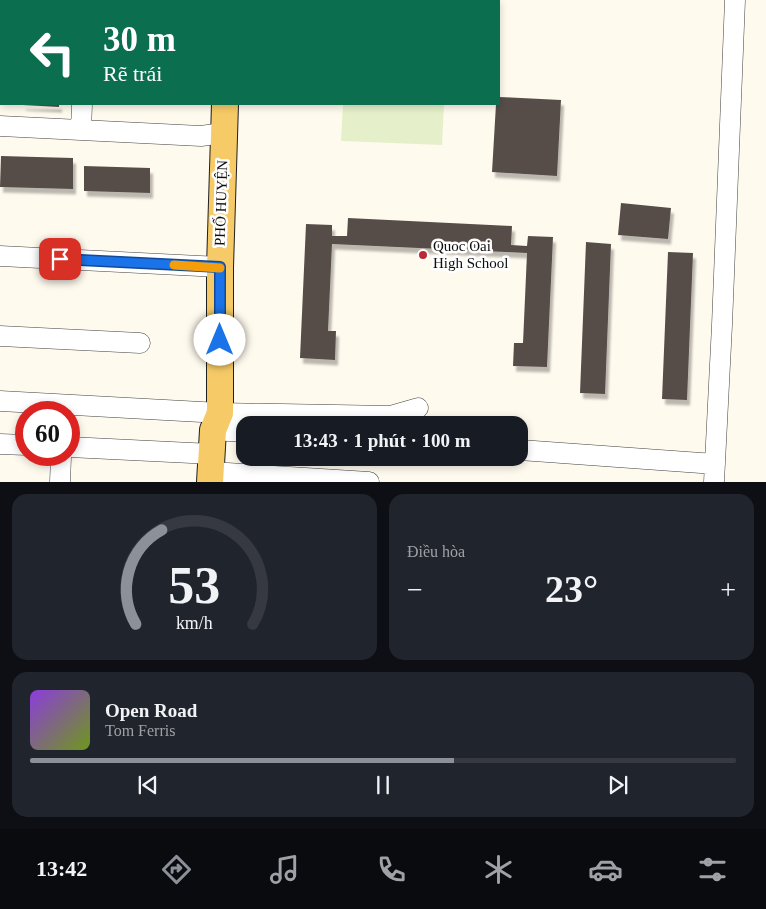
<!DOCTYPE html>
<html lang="vi">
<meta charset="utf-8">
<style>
:root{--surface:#171b24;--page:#20242c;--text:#f1f3f6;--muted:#9ea1a6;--line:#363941;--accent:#8c9099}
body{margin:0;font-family:Georgia,serif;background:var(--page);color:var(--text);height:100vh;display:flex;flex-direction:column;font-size:19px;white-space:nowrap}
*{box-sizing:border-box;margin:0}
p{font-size:16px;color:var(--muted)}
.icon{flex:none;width:28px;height:28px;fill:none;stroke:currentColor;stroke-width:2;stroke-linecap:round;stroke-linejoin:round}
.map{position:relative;height:482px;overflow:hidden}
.side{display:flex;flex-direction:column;gap:12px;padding:12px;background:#0d0f14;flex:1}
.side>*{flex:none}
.hud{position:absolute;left:0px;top:0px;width:500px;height:105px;box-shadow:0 2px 8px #0003;background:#0b6e4f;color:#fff;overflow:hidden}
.speed{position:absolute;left:15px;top:401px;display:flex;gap:10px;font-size:25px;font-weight:700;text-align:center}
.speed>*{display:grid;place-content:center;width:65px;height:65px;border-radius:50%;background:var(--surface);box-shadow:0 2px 8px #0003;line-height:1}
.speed .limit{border:8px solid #d22;background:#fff;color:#111}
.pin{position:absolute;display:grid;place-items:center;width:42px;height:42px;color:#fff;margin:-21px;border-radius:10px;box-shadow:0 2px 8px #0006}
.me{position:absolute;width:55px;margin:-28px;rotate:0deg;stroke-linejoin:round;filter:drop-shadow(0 0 4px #0008)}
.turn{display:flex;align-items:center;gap:18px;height:105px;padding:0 20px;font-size:22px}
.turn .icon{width:65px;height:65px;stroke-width:2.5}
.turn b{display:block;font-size:35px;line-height:42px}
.big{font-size:38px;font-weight:700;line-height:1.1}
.side .widget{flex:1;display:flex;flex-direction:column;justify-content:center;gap:8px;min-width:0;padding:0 18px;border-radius:15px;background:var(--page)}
.side .dial{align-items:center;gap:0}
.dial svg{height:130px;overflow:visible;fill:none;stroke:var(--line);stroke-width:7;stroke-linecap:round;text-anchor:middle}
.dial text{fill:var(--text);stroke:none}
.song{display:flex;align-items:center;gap:15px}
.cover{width:60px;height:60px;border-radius:8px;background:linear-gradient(135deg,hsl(270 70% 55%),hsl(80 70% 35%))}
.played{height:5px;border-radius:2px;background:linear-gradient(90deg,var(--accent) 60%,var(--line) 60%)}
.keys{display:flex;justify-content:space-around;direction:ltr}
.heat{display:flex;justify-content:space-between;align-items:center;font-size:28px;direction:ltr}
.side .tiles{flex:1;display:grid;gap:12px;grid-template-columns:1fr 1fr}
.widget:last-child{grid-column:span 2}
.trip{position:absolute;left:236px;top:416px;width:292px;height:50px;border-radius:15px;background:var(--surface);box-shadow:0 2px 8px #0003;font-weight:700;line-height:50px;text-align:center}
.menu{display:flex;height:80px;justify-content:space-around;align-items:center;background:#090b0e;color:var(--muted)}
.menu .icon{width:35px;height:35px}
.menu .current{color:var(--accent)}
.menu b{font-size:22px;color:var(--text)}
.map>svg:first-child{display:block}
.pitch{fill:#e5f0ca}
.building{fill:#564e4a;filter:url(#shadow)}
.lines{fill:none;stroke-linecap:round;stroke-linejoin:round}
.minor-casing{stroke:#414141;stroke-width:21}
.major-casing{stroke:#1f1f1f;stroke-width:28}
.minor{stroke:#fff;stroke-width:20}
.major{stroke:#f6ca67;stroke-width:26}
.route-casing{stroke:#114b97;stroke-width:12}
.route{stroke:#1a73e8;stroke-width:9}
.slow{stroke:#f59e0b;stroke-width:9}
.poi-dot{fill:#bb2838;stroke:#fff;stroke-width:2}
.labels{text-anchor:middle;stroke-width:5;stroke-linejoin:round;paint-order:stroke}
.street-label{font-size:15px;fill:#0e0e0e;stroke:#fff}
.poi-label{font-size:15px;fill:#0e0e0e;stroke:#fff;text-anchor:start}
</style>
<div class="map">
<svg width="766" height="482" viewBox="0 0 766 482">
<defs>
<filter id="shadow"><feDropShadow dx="3" dy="5.5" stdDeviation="1" flood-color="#0004"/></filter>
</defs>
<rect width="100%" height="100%" fill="#fffaee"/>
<!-- pitch -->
<path class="pitch" d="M343 104H444L442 145 341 141Z"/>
<!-- building -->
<path class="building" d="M499 97 561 100 557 176 492 172 496 104H499Z
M23 104H59V107L23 105Z
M1 156 73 158V189L0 187Z
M84 166 150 168V193L84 191Z
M621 203 671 208 668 239 618 235Z
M348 218 512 226 511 245 527 246 528 236 553 237 547 367 513 366 514 343H523L527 253 332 244 328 331H336L335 360 300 358 306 224 332 225V236H347Z
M586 242 611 244 605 394 580 393Z
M668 252 693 253 687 400 662 399Z"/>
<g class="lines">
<!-- minor casing -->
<g class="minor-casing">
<path id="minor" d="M86 1 87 0
M0 41H1
M0 126 201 136 223 133
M81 130 82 104
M0 256 220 267
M0 336 140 343
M0 401 220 413 390 416 418 408
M213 430 245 432
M0 444 26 445
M69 447 212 454
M520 450 715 464
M211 472 369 482
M60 482 61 457
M714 482 722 325 735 0"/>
</g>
<!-- major casing -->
<g class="major-casing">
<path id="major" d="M229 1V0
M210 482 213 430 220 413V267L225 104"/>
</g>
<!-- minor -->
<use href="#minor" class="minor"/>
<!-- major -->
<use href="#major" class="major"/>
</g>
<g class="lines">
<!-- route casing -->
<g class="route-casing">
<path id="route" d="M60 259 220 267V340"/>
</g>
<!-- route -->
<use href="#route" class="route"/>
<!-- slow -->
<path class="slow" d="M174 265 220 268"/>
</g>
<!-- markers -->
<circle class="poi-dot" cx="423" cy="255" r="5"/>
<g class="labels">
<!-- street labels -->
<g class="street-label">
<text transform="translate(221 203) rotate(-88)" y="5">PHỐ HUYỆN</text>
</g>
<!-- poi labels -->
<g class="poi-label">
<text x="433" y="251">Quoc Oai<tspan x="433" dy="17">High School</tspan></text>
</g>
</g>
</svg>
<div class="speed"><div class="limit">60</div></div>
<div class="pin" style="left:60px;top:259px;background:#d93025"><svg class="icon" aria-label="arrive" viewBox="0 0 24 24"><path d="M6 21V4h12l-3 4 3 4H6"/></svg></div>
<svg class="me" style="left:220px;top:340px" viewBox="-20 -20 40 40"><circle r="19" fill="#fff"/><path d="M0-13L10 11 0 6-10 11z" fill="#1a73e8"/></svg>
<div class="trip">13:43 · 1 phút · 100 m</div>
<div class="hud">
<div class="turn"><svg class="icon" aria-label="left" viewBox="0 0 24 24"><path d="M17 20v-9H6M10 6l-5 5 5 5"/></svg><div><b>30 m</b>Rẽ trái</div></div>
</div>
</div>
<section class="side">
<div class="tiles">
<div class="widget dial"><svg viewBox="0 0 100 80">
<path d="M14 69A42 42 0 1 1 86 69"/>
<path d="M14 69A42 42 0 0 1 30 11" stroke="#8c9099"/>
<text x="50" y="56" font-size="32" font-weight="700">53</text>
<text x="50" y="72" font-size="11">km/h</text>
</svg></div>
<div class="widget"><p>Điều hòa</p>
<div class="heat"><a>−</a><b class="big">23°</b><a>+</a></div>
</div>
<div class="widget">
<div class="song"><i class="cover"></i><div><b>Open Road</b><p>Tom Ferris</p></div></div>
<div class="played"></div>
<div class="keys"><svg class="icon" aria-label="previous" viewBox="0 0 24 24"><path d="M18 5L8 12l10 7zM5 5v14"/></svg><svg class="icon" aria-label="pause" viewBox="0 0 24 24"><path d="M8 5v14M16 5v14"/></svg><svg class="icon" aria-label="next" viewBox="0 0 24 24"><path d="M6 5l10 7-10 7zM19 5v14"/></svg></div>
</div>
</div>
</section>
<nav class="menu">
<b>13:42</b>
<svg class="icon current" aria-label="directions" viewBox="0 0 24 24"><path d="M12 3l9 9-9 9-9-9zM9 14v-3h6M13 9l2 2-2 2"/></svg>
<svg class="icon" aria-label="music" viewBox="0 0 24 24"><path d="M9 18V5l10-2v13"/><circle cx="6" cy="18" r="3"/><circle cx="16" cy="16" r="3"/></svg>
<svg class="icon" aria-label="phone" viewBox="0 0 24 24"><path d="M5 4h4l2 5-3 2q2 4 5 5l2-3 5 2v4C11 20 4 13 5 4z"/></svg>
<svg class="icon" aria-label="climate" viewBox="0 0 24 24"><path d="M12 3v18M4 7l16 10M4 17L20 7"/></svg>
<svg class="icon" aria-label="car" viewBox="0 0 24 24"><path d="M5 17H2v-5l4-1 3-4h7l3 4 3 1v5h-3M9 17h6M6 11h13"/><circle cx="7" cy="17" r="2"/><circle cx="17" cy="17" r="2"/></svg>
<svg class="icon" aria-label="filters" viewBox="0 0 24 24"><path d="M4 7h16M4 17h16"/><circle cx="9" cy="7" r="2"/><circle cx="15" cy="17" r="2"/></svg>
</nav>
